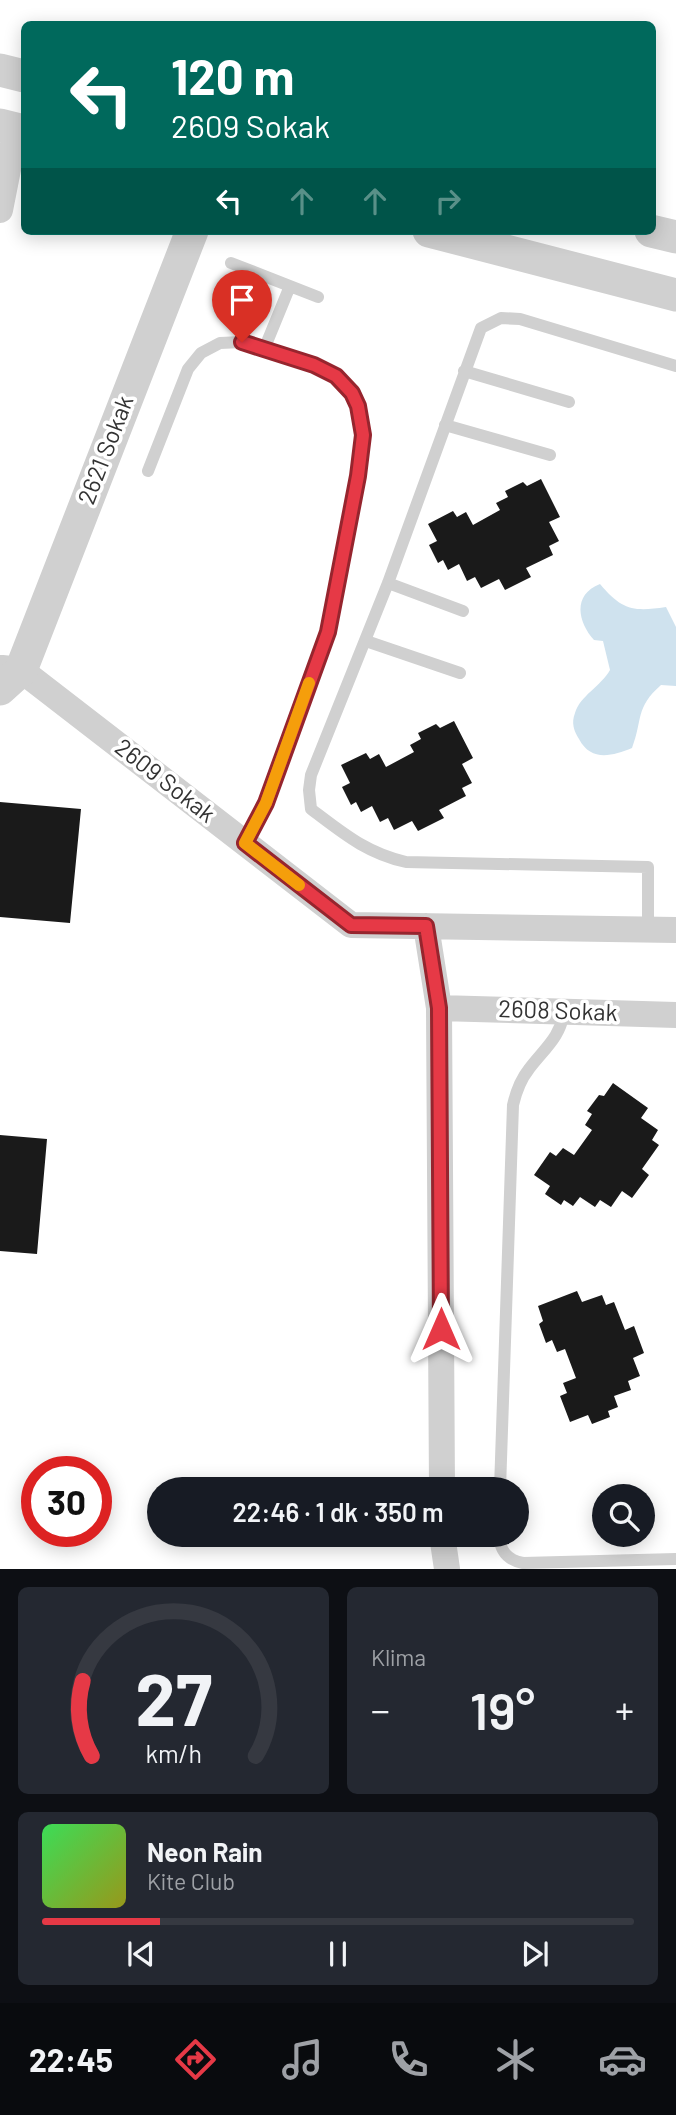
<!DOCTYPE html>
<html lang="tr">
<meta charset="utf-8">
<style>
:root{--surface:#171b24;--page:#242831;--text:#f1f3f6;--muted:#9ea1a6;--line:#363941;--accent:#e63946}
body{margin:0;font-family:Barlow,sans-serif;background:var(--page);color:var(--text);height:100vh;display:flex;flex-direction:column;font-size:26px;white-space:nowrap}
*{box-sizing:border-box;margin:0}
p{font-size:23px;color:var(--muted)}
.icon{flex:none;width:38px;height:38px;fill:none;stroke:currentColor;stroke-width:2;stroke-linecap:round;stroke-linejoin:round}
.map{position:relative;height:1569px;overflow:hidden}
.sheet{display:flex;flex-direction:column;gap:18px;padding:18px;background:#0d0f14;flex:1}
.sheet>*{flex:none}
.top-card{position:absolute;left:21px;top:21px;width:635px;height:214px;border-radius:10px;box-shadow:0 4px 18px #0003;background:#00695c;color:#fff;overflow:hidden}
.fabs{position:absolute;left:592px;top:1484px;display:grid;gap:14px}
.fabs a{display:grid;place-items:center;width:63px;height:63px;border-radius:50%;background:var(--surface);box-shadow:0 4px 18px #0003;font-size:35px}
.speed{position:absolute;left:21px;top:1456px;display:flex;gap:14px;font-size:35px;font-weight:700;text-align:center}
.speed>*{display:grid;place-content:center;width:91px;height:91px;border-radius:50%;background:var(--surface);box-shadow:0 4px 18px #0003;line-height:1}
.speed .limit{border:10px solid #d22;background:#fff;color:#111}
.pin{position:absolute;display:grid;place-items:center;width:60px;height:60px;color:#fff;margin:-72px -30px;border-radius:50% 50% 50% 0;rotate:-45deg;box-shadow:0 0 7px #0007}
.pin .icon{rotate:45deg}
.me{position:absolute;width:77px;margin:-38px;rotate:0deg;stroke-linejoin:round;filter:drop-shadow(0 0 5px #0008)}
.turn{display:flex;align-items:center;gap:24px;height:147px;padding:0 35px;font-size:32px}
.turn .icon{width:91px;height:91px;stroke-width:2.5}
.turn b{display:block;font-size:49px;line-height:60px}
.lanes{display:flex;align-items:center;height:66px;padding:0 35px;background:#0003;justify-content:center;gap:35px;direction:ltr}
.lanes .off{opacity:.35}
.big{font-size:52px;font-weight:600;line-height:1.1}
.sheet .card{flex:1;display:flex;flex-direction:column;justify-content:center;gap:10px;min-width:0;padding:0 24px;border-radius:10px;background:var(--page)}
.sheet .dial{align-items:center;gap:0}
.dial svg{height:182px;overflow:visible;fill:none;stroke:var(--line);stroke-width:7;stroke-linecap:round;text-anchor:middle}
.dial text{fill:var(--text);stroke:none}
.song{display:flex;align-items:center;gap:21px}
.cover{width:84px;height:84px;border-radius:10px;background:linear-gradient(135deg,hsl(130 70% 55%),hsl(60 70% 35%))}
.played{height:7px;border-radius:4px;background:linear-gradient(90deg,var(--accent) 20%,var(--line) 20%)}
.keys{display:flex;justify-content:space-around;direction:ltr}
.heat{display:flex;justify-content:space-between;align-items:center;font-size:38px;direction:ltr}
.sheet .tiles{flex:1;display:grid;gap:18px;grid-template-columns:1fr 1fr}
.card:last-child{grid-column:span 2}
.trip{position:absolute;left:147px;top:1477px;width:382px;height:70px;border-radius:35px;background:var(--surface);box-shadow:0 4px 18px #0003;font-weight:600;line-height:70px;text-align:center}
.dock{display:flex;height:112px;justify-content:space-around;align-items:center;background:#090b0e;color:var(--muted)}
.dock .icon{width:49px;height:49px}
.dock .current{color:var(--accent)}
.dock b{font-size:32px;color:var(--text)}
.map>svg:first-child{display:block}
.water{fill:#cfe2ee}
.building{fill:#1a1a1a}
.lines{fill:none;stroke-linecap:round;stroke-linejoin:round}
.service{stroke:#d0d0d0;stroke-width:12}
.minor{stroke:#d0d0d0;stroke-width:26}
.tertiary{stroke:#d0d0d0;stroke-width:33}
.route-casing{stroke:#96252e;stroke-width:18}
.route{stroke:#e63946;stroke-width:12}
.slow{stroke:#f59e0b;stroke-width:12}
.labels{text-anchor:middle;stroke-width:7;stroke-linejoin:round;paint-order:stroke}
.street-label{font-size:24px;fill:#333;stroke:#fff}
</style>
<div class="map">
<svg width="676" height="1569" viewBox="0 0 676 1569">
<rect width="100%" height="100%" fill="#fff"/>
<!-- water -->
<path class="water" d="M600 584C622 610 633 612 666 607L676 627V686L661 685C635 708 643 719 632 748 612 756 591 762 579 739 574 731 571 723 575 713 580 696 601 686 610 670L603 641 594 640C578 622 572 595 600 584Z"/>
<!-- building -->
<path class="building" d="M541 479 560 517 549 522 559 541 549 546 553 555 526 568 531 577 505 590 499 579 481 588 475 577 467 581 459 564 448 570 443 560 438 563 429 545 437 541 428 524 453 511 457 517 466 512 473 525 500 510 496 503 508 497 505 491 523 482 527 486Z
M454 721 473 758 462 764 472 783 462 788 466 796 439 810 444 818 418 831 412 821 394 830 388 818 380 822 372 806 361 812 356 802 351 805 342 787 350 783 341 765 366 753 370 759 379 754 386 767 414 752 410 745 421 739 418 733 436 724 440 728Z
M0 802 81 809 70 923 0 917Z
M613 1083 648 1108 641 1118 658 1130 652 1140 659 1145 642 1169 649 1175 632 1198 622 1191 611 1207 600 1200 595 1207 580 1197 573 1206 564 1200 561 1205 545 1194 550 1186 534 1175 550 1152 556 1156 563 1148 574 1155 592 1130 585 1125 592 1114 587 1111 599 1095 604 1096Z
M0 1135 47 1139 37 1254 0 1251Z
M577 1291 582 1302 602 1295 606 1305 614 1302 625 1330 634 1326 644 1353 633 1358 640 1376 628 1381 631 1390 614 1396 618 1407 608 1411 610 1417 592 1424 588 1415 570 1422 560 1396 567 1393 563 1383 576 1378 565 1349 557 1352 552 1340 546 1343 539 1324 543 1321 538 1306Z"/>
<g class="lines">
<!-- service -->
<path class="service" d="M231 263 318 297
M265 347 290 286
M464 371 569 402
M445 425 550 455
M148 471 188 369 201 353 220 343 242 342 265 347 326 369 344 384 358 406 363 435 358 476 328 632 266 803 245 843
M388 583 463 611
M366 641 460 673
M648 930V867L406 862C366 853 343 833 311 809L309 790 311 775 388 583 481 328 501 318 520 319 676 366
M500 1489 513 1105C516 1092 521 1079 529 1069 544 1049 561 1037 564 1011
M499 1535C500 1551 507 1560 523 1563L676 1559"/>
<!-- minor -->
<path class="minor" d="M0 210 16 129
M2 668 21 670 351 925 676 930
M426 926 439 1008 442 1489
M439 1008 676 1015
M442 1535 447 1569"/>
<!-- tertiary -->
<path class="tertiary" d="M0 70 24 76
M0 125 24 131
M429 231 676 295
M651 231 676 237
M0 689 21 670 192 231"/>
</g>
<g class="lines">
<!-- route casing -->
<g class="route-casing">
<path id="route" d="M242 342 314 365 336 376 352 393 358 406 363 435 358 476 328 632 266 803 245 843 351 925 426 926 439 1008 441 1329"/>
</g>
<!-- route -->
<use href="#route" class="route"/>
<!-- slow -->
<path class="slow" d="M299 885 245 843 266 803 309 683"/>
</g>
<g class="labels">
<!-- street labels -->
<g class="street-label">
<text transform="translate(106 450) rotate(-69)" y="8">2621 Sokak</text>
<text transform="translate(165 781) rotate(38)" y="8">2609 Sokak</text>
<text transform="translate(558 1011) rotate(2)" y="8">2608 Sokak</text>
</g>
</g>
</svg>
<div class="fabs">
<a><svg class="icon" aria-label="search" viewBox="0 0 24 24"><circle cx="10" cy="10" r="6"/><path d="M15 15l6 6"/></svg></a>
</div>
<div class="speed"><div class="limit">30</div></div>
<div class="pin" style="left:242px;top:342px;background:#d93025"><svg class="icon" aria-label="arrive" viewBox="0 0 24 24"><path d="M6 21V4h12l-3 4 3 4H6"/></svg></div>
<svg class="me" style="left:441px;top:1329px" viewBox="-20 -20 40 40"><path d="M0-17L14 15 0 8-14 15z" fill="#e63946" stroke="#fff" stroke-width="4"/></svg>
<div class="trip">22:46 · 1 dk · 350 m</div>
<div class="top-card">
<div class="turn"><svg class="icon" aria-label="left" viewBox="0 0 24 24"><path d="M17 20v-9H6M10 6l-5 5 5 5"/></svg><div><b>120 m</b>2609 Sokak</div></div>
<div class="lanes"><svg class="icon" aria-label="left" viewBox="0 0 24 24"><path d="M17 20v-9H6M10 6l-5 5 5 5"/></svg><svg class="icon off" aria-label="ahead" viewBox="0 0 24 24"><path d="M12 20V5M6 11l6-6 6 6"/></svg><svg class="icon off" aria-label="ahead" viewBox="0 0 24 24"><path d="M12 20V5M6 11l6-6 6 6"/></svg><svg class="icon off" aria-label="right" viewBox="0 0 24 24"><path d="M7 20v-9h11M14 6l5 5-5 5"/></svg></div>
</div>
</div>
<section class="sheet">
<div class="tiles">
<div class="card dial"><svg viewBox="0 0 100 80">
<path d="M14 69A42 42 0 1 1 86 69"/>
<path d="M14 69A42 42 0 0 1 10 36" stroke="#e63946"/>
<text x="50" y="56" font-size="32" font-weight="700">27</text>
<text x="50" y="72" font-size="11">km/h</text>
</svg></div>
<div class="card"><p>Klima</p>
<div class="heat"><a>−</a><b class="big">19°</b><a>+</a></div>
</div>
<div class="card">
<div class="song"><i class="cover"></i><div><b>Neon Rain</b><p>Kite Club</p></div></div>
<div class="played"></div>
<div class="keys"><svg class="icon" aria-label="previous" viewBox="0 0 24 24"><path d="M18 5L8 12l10 7zM5 5v14"/></svg><svg class="icon" aria-label="pause" viewBox="0 0 24 24"><path d="M8 5v14M16 5v14"/></svg><svg class="icon" aria-label="next" viewBox="0 0 24 24"><path d="M6 5l10 7-10 7zM19 5v14"/></svg></div>
</div>
</div>
</section>
<nav class="dock">
<b>22:45</b>
<svg class="icon current" aria-label="directions" viewBox="0 0 24 24"><path d="M12 3l9 9-9 9-9-9zM9 14v-3h6M13 9l2 2-2 2"/></svg>
<svg class="icon" aria-label="music" viewBox="0 0 24 24"><path d="M9 18V5l10-2v13"/><circle cx="6" cy="18" r="3"/><circle cx="16" cy="16" r="3"/></svg>
<svg class="icon" aria-label="phone" viewBox="0 0 24 24"><path d="M5 4h4l2 5-3 2q2 4 5 5l2-3 5 2v4C11 20 4 13 5 4z"/></svg>
<svg class="icon" aria-label="climate" viewBox="0 0 24 24"><path d="M12 3v18M4 7l16 10M4 17L20 7"/></svg>
<svg class="icon" aria-label="car" viewBox="0 0 24 24"><path d="M5 17H2v-5l4-1 3-4h7l3 4 3 1v5h-3M9 17h6M6 11h13"/><circle cx="7" cy="17" r="2"/><circle cx="17" cy="17" r="2"/></svg>
</nav>
